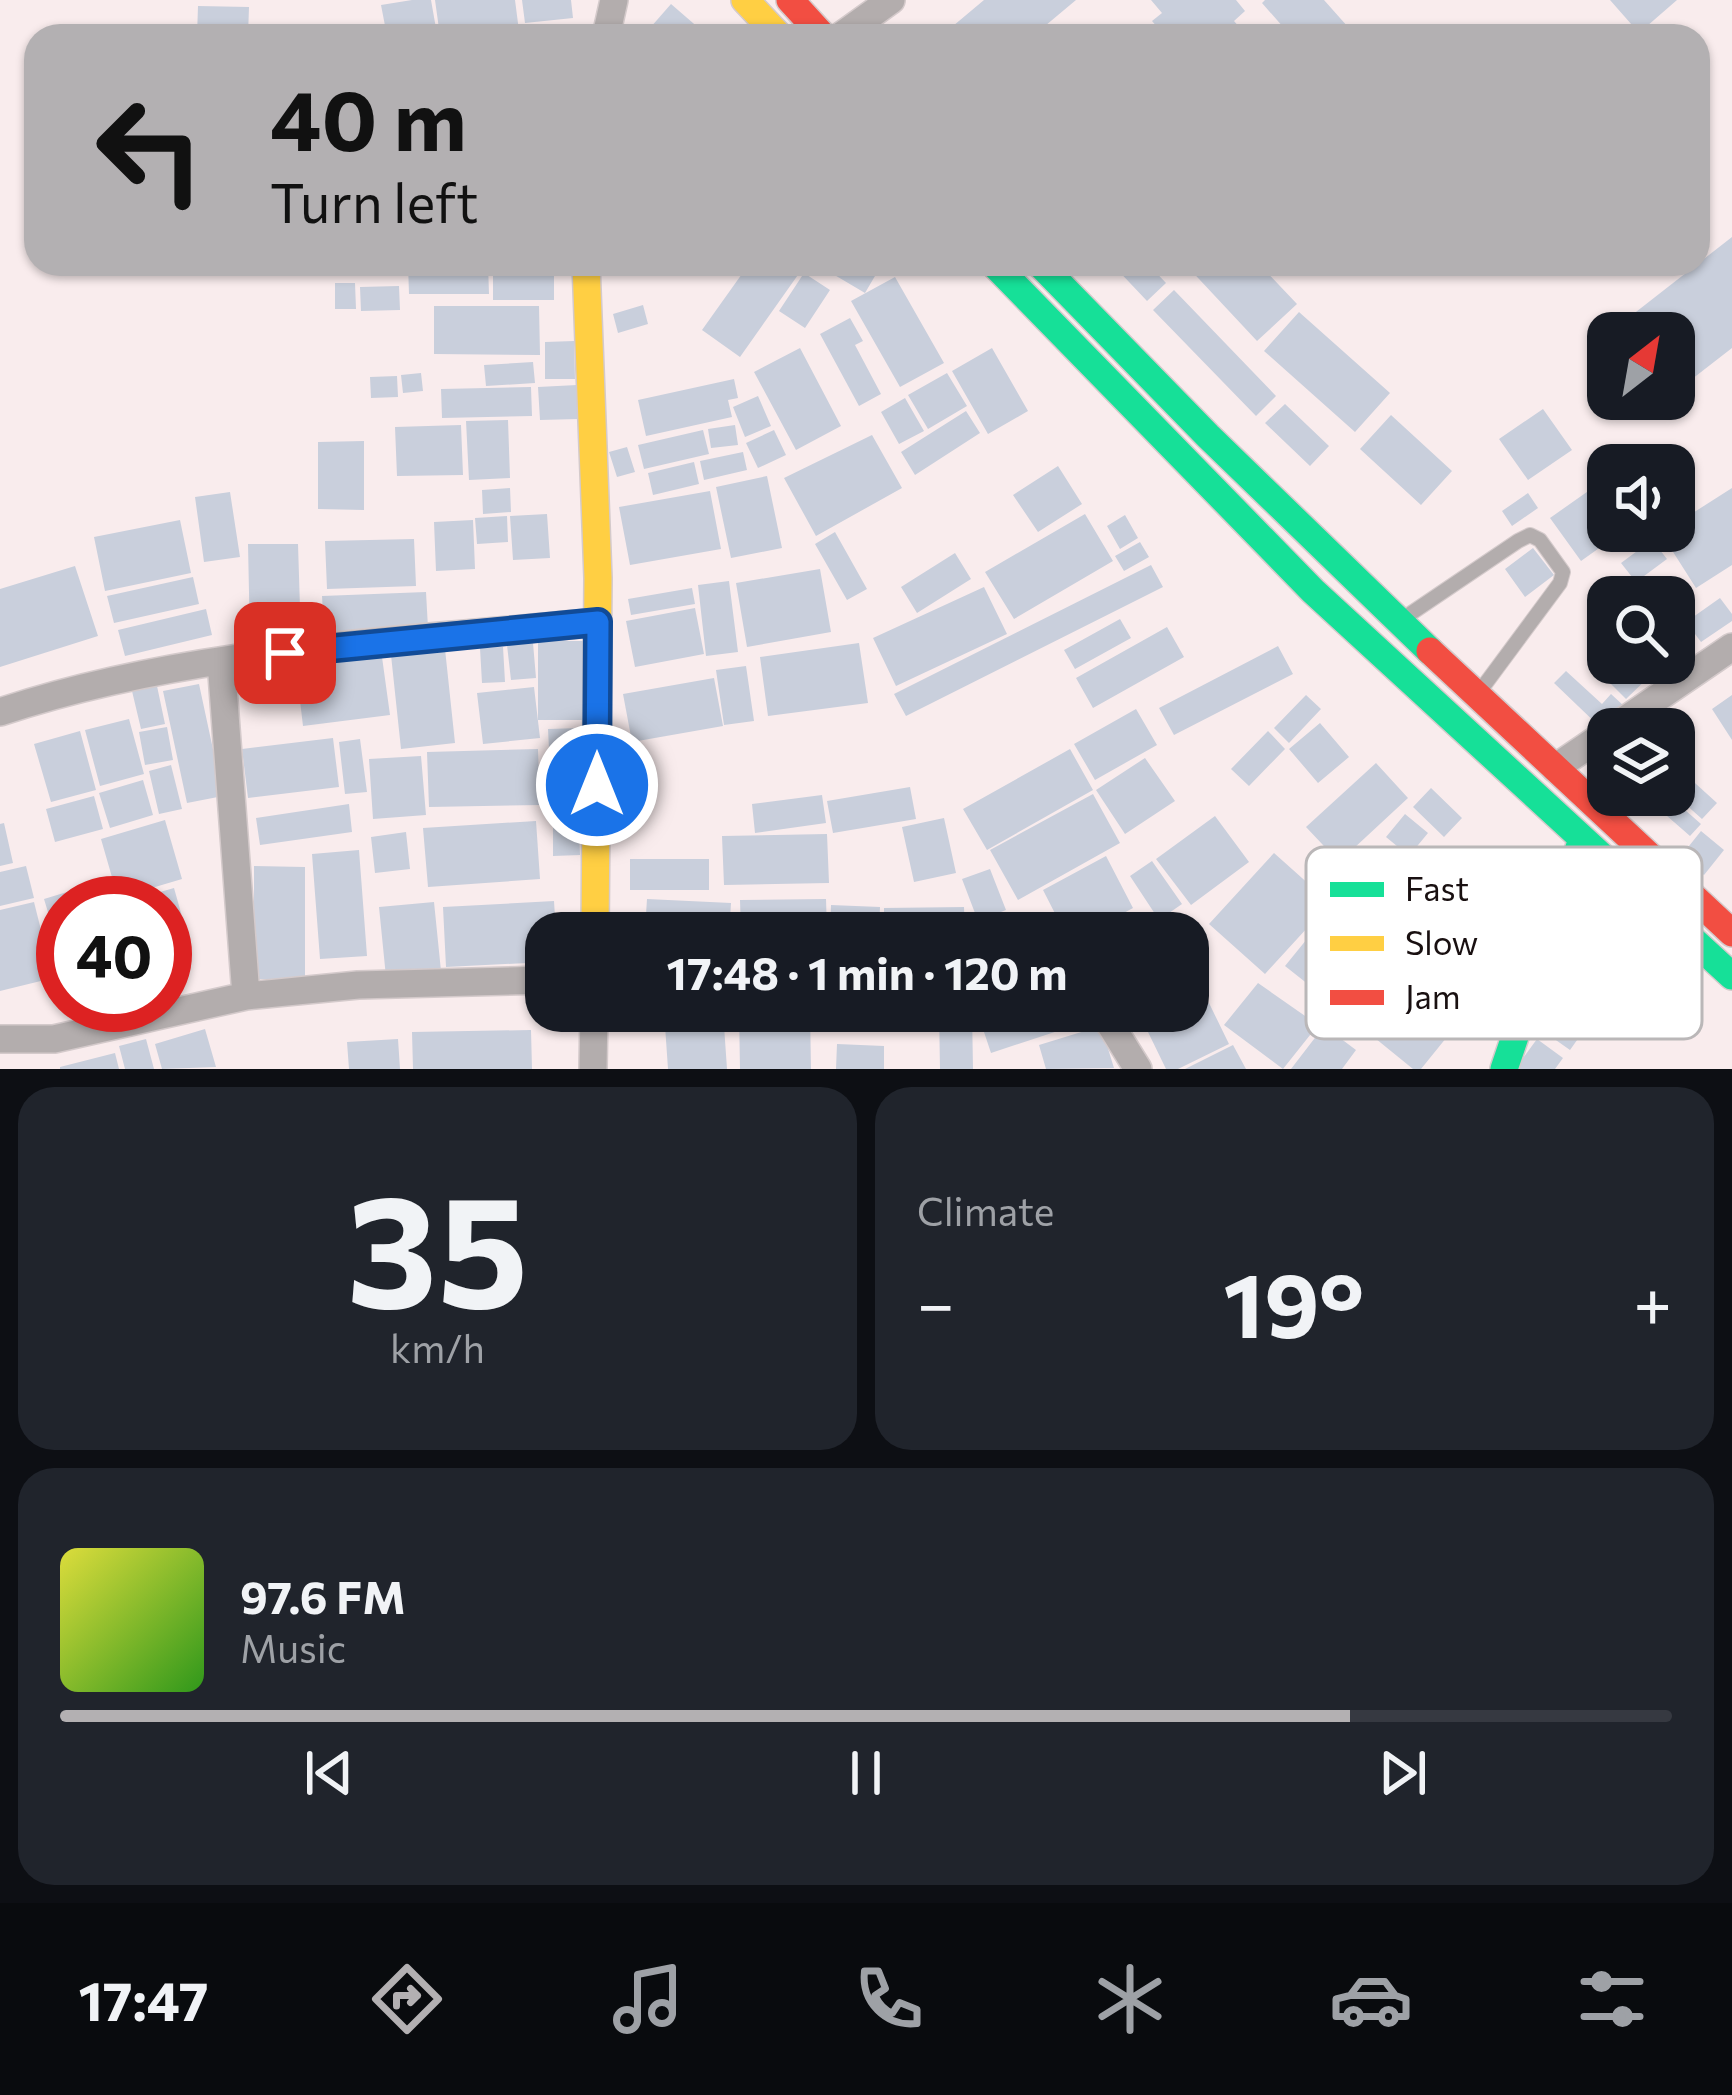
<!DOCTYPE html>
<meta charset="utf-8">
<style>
:root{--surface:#171b24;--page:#20242c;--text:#f1f3f6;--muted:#9ea1a6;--line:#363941;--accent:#b3b0b2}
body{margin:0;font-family:Commissioner,sans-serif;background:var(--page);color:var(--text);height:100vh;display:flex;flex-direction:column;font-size:45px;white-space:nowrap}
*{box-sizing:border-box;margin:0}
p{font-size:39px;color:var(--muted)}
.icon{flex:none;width:66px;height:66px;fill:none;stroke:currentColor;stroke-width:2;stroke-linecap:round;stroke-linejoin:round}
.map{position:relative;height:1069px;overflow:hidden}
.details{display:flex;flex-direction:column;gap:18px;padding:18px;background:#0d0f14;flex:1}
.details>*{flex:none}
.guide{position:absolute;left:24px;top:24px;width:1686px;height:252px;border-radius:36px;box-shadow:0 3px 9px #0004;background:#b3b0b2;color:#111;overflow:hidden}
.needle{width:78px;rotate:31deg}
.controls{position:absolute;left:1587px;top:312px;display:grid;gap:24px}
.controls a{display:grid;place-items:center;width:108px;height:108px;border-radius:24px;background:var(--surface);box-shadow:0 3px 9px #0004;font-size:60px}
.speed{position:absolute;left:36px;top:876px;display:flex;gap:24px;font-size:60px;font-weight:700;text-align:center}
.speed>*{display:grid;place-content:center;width:156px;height:156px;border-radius:50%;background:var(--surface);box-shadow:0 3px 9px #0004;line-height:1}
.speed .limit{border:18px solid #d22;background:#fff;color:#111}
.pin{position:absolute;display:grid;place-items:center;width:102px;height:102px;color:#fff;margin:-51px;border-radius:24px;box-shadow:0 6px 18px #0006}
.me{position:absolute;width:132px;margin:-66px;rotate:0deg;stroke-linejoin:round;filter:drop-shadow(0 0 9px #0008)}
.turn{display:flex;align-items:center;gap:42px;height:252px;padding:0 48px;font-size:54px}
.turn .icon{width:156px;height:156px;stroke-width:2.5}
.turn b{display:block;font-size:84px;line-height:102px}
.big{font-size:90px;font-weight:700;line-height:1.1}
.details .widget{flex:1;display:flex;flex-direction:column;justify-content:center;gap:18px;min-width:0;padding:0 42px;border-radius:36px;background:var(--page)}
.details .dial{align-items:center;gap:0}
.dial b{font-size:156px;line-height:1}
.song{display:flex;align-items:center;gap:36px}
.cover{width:144px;height:144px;border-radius:18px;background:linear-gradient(135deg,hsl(60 70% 55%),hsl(110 70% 35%))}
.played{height:12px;border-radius:6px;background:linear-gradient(90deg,var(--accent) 80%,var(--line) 80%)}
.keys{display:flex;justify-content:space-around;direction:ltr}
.heat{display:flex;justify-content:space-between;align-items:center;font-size:66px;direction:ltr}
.details .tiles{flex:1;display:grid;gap:18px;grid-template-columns:1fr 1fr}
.widget:last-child{grid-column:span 2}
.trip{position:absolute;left:525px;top:912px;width:684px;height:120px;border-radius:36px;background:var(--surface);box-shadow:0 3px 9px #0004;font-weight:700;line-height:120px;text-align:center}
.dock{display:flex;height:192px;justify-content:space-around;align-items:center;background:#090b0e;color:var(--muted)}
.dock .icon{width:84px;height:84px}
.dock .active{color:var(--accent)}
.dock b{font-size:54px;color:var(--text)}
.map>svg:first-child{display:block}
.building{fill:#c9cfdc}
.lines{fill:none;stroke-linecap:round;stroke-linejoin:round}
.lane-casing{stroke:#d4cacb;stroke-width:16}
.street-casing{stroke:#d4cacb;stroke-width:30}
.fast-casing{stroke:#d4cacb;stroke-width:30}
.slow-casing{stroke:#d4cacb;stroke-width:30}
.jam-casing{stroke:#d4cacb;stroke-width:30}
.lane{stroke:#b3adad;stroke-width:14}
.street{stroke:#b3adad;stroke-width:27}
.fast{stroke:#16e098;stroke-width:27}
.slow{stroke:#ffcf43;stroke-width:27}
.jam{stroke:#f24e42;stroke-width:27}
.route-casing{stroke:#114b97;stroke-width:30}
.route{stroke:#1a73e8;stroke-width:21}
.key{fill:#fff;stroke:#bab7b8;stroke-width:3}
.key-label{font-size:33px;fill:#191011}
</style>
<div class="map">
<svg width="1732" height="1069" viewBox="0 0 1732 1069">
<rect width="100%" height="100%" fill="#f9eced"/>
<!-- building -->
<path class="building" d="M412 0H431L437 34 387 36 381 5Z
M435 0H515L519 31 440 36Z
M522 0H571L573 18 525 23Z
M984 0H1076L1033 36H961L953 26Z
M1151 0H1236L1245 11 1234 21 1247 36H1165L1152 21 1162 13Z
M1265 0H1324L1356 36H1291L1262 3Z
M1610 0H1677L1639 33Z
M671 4 708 36H643Z
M198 6 249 7 248 36H197Z
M1732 237V348L1674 393V333H1609Z
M408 264H488L489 294H409Z
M493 264H554V300H493Z
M749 264H788L800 272 740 357 702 330Z
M816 264H882L865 293Z
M1112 264H1148L1166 283 1147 301Z
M1185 264H1259L1297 304 1257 341Z
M804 273 830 290 805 328 779 311Z
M895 277 944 363 900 387 851 301Z
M335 283H355L356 309H335Z
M399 286 400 310 361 311 360 287Z
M1174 290 1276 396 1256 416 1153 310Z
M643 305 648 324 618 333 613 314Z
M434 306H539L540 355 434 354Z
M1299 312 1390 393 1355 432 1264 351Z
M850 318 863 341 855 345 881 394 859 406 820 334Z
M574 341 575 379H545V342Z
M800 348 841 426 796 450 754 372Z
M992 348 1028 411 988 434 952 371Z
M533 362 535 383 486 386 484 365Z
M421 373 423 391 403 393 401 375Z
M947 373 967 406 928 429 908 395Z
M397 376 398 397 371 398 370 377Z
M734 379 738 398 728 400 732 417 646 436 638 400Z
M577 385 578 419 540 420 538 387Z
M531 387 532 416 442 418 441 389Z
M758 396 771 426 745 437 733 407Z
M905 398 924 431 899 444 881 412Z
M1285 404 1329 446 1310 466 1265 423Z
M1543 409 1572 450 1528 480 1499 439Z
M966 411 980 433 915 475 901 452Z
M1391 415 1452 471 1421 505 1360 449Z
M508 420 510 478 469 480 466 421Z
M461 425 463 475 397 476 395 427Z
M735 425 738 445 711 448 708 429Z
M703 430 709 454 644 469 638 445Z
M774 430 786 455 758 468 746 443Z
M872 435 902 488 816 536 784 478Z
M364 441V510L318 509V442Z
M627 447 635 472 617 477 609 452Z
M743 452 747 470 704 480 700 461Z
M694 462 699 484 653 495 648 473Z
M1058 466 1082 504 1038 532 1013 495Z
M767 476 782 548 731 558 716 487Z
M1594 487 1608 507V531H1623L1581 561 1550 518Z
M510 488 511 512 483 514 482 490Z
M1732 488V565L1696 588 1661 533 1674 531V525Z
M710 491 721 549 630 565 619 507Z
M230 492 240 557 204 562 195 497Z
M1528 493 1538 508 1512 526 1502 511Z
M547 514 550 558 513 560 510 516Z
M1085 514 1113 561 1014 619 985 572Z
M1125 515 1138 538 1120 549 1107 526Z
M507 516 508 542 477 544 475 518Z
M180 520 191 573 105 591 94 537Z
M473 520 475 569 436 571 434 522Z
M835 532 867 589 847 600 815 544Z
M414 539 416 586 327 589 325 541Z
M1652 540 1667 559 1636 582 1621 563Z
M1140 542 1149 557 1124 571 1115 556Z
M248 544H298L301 640 250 641Z
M1533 548 1554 575 1525 597 1505 569Z
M955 553 971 579 917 613 901 587Z
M1151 565 1163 587 906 716 894 694Z
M75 566 98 636 0 667V589Z
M820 569 831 632 747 647 736 583Z
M193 577 199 604 114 623 107 596Z
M729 581 738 652 706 656 698 585Z
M984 587 1007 634 896 686 873 638Z
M692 588 695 604 631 615 628 599Z
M426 592 428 628 324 632 322 596Z
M1720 598 1732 614V621L1701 642 1686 622Z
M695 608 704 654 635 667 626 621Z
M206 609 212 635 125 656 118 630Z
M1120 619 1131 638 1075 669 1064 650Z
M1167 627 1184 657 1093 708 1076 678Z
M538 641H584L585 720H538Z
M533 643 536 678 511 680 507 645Z
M859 643 868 703 768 716 760 657Z
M1278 646 1293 674 1174 735 1159 708Z
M503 647 505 682 482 683 480 648Z
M445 649 455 743 401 749 391 655Z
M382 657 390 715 303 726 296 667Z
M1613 663H1644L1653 673 1626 699 1601 674Z
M288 664 290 682 260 686 258 669Z
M746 666 754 721 724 725 716 670Z
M1566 671 1602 704 1611 694 1624 706 1602 729 1554 683Z
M714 678 723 726 632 742 623 694Z
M199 684 223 796 187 803 163 691Z
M157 686 165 724 141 729 132 691Z
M534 687 540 738 483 744 477 693Z
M1306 695 1321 709 1289 743 1274 728Z
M1732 695V740L1712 709Z
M1136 709 1157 745 1095 780 1074 744Z
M129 719 144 774 100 786 85 730Z
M1320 723 1349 757 1318 783 1289 749Z
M167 727 173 760 145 765 139 732Z
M581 728 582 748 549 749 548 729Z
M80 731 96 790 51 802 34 744Z
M1268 731 1285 749 1249 786 1231 769Z
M333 738 339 787 248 798 242 749Z
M360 739 367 792 345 794 339 742Z
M538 749 540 805 429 807 427 752Z
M1070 749 1093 790 987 850 963 809Z
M586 753 587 768 552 771 551 755Z
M421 756 426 815 373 819 369 759Z
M1145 758 1175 801 1125 834 1096 790Z
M1376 763 1408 798 1339 862 1306 827Z
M1674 764 1717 803 1702 819 1674 794Z
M171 765 182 809 159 814 149 771Z
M547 776 587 777 586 819 546 818Z
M143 780 153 815 110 828 99 793Z
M910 787 916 819 833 833 827 801Z
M1431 788 1462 818 1444 837 1413 807Z
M1093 794 1120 843 1018 900 990 850Z
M822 795 826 823 755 833 752 804Z
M1643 795H1668L1701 824 1690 836Z
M94 796 103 829 55 842 46 809Z
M349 804 352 832 260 845 256 818Z
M1405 814 1428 833 1409 856 1386 837Z
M1215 816 1249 862 1191 905 1156 859Z
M944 818 956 873 914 882 902 827Z
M165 820 182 879 118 898 101 839Z
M536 821 540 879 428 887 423 828Z
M4 823 13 863 0 866V824Z
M553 827H579L580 855 553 856Z
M1701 831 1724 850 1704 875 1681 856Z
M406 832 410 869 375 873 371 837Z
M827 834 829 883 724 885 722 836Z
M359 850 367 956 320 959 312 854Z
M1274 853 1330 903 1265 974 1209 924Z
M1106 856 1133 908 1087 933H1065L1043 890Z
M630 859H709V890H630Z
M1152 861 1182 904 1159 920 1130 876Z
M26 866 34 898 0 906V872Z
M254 866 305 867V980L254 979Z
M990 869 1006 910 978 921 962 879Z
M103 881 110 903H63V930L54 932 44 899Z
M174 888 183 920 165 925V903H122Z
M647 899 731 903 729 933 645 930Z
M826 899 827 931 741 932 740 900Z
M554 901 556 933H546V962L446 967 443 907Z
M34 902 53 978 0 991V910Z
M434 902 441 971 386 977 379 907Z
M831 905 880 907 879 933H830Z
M964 907 965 933H884V908Z
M1324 918 1366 951 1328 1000 1285 966Z
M183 925 191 968 165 973V929Z
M1376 962 1455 1027 1421 1069H1413L1338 1008Z
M1258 983 1318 1025 1283 1069 1224 1025Z
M1209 1003 1229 1044 1178 1069H1166L1148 1032Z
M1559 1007 1587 1026 1570 1050 1543 1031Z
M664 1011H723L727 1069H668Z
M739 1011H810L811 1069H740Z
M939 1011H972L973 1069H940Z
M977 1011H1071L1076 1025 991 1053Z
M1126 1011H1172L1133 1027Z
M1101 1026 1114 1068 1046 1069 1039 1045Z
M1324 1026 1356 1050 1342 1069H1291Z
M205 1029 216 1067 162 1069 155 1044Z
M531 1030 532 1069H413L412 1032Z
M146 1039 154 1069H125L119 1046Z
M398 1039 400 1069H349L347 1042Z
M1537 1039 1563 1058 1555 1069H1515Z
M837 1044 884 1046V1069H836Z
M1233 1045 1246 1069H1185Z
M115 1053 119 1069H60V1067Z"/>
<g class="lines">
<!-- lane casing -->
<g class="lane-casing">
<path id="lane" d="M1407 616 1518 541 1530 535 1540 540 1563 572 1560 583 1480 691"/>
</g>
<!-- street casing -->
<g class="street-casing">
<path id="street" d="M606 36 614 0
M841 36 891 0
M221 661 246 996
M0 712C191 648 398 642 598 622
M1612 729 1732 647
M1555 768 1608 732
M1102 1011 1138 1069
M0 1039H54L246 996 358 985 546 980
M593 1069 594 1011"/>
</g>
<!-- fast casing -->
<g class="fast-casing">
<path id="fast" d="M994 264 1313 591 1732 976
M1040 264 1208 436 1430 651
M1504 1069 1582 839"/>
</g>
<!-- slow casing -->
<g class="slow-casing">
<path id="slow" d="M745 0 779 36
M586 264 598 578 595 933"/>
</g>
<!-- jam casing -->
<g class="jam-casing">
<path id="jam" d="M790 0 823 36
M1430 651 1732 933"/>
</g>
<!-- lane -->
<use href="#lane" class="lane"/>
<!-- street -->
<use href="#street" class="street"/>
<!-- fast -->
<use href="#fast" class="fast"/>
<!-- slow -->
<use href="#slow" class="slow"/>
<!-- jam -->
<use href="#jam" class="jam"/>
</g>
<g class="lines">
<!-- route casing -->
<g class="route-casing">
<path id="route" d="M285 653 598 622 597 785"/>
</g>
<!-- route -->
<use href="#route" class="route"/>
</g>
<!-- legend -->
<rect x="1306" y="847" width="396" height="192" rx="18" class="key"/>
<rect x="1330" y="882" width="54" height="15" fill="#16e098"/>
<rect x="1330" y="936" width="54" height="15" fill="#ffcf43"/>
<rect x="1330" y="990" width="54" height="15" fill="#f24e42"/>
<g class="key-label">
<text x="1405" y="901">Fast</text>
<text x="1405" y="955">Slow</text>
<text x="1405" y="1009">Jam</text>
</g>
</svg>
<div class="controls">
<a><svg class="needle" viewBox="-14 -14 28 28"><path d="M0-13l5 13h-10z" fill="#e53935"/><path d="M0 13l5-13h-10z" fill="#9ea1a6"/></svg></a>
<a><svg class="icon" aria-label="sound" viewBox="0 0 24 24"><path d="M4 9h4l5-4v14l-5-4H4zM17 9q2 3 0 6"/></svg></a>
<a><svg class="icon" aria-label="search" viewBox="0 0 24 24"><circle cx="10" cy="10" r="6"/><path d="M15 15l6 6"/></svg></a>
<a><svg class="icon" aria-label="layers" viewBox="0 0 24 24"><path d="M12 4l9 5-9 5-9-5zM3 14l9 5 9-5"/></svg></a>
</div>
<div class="speed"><div class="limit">40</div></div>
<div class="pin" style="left:285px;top:653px;background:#d93025"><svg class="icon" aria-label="arrive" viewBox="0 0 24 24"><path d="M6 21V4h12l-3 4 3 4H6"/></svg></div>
<svg class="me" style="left:597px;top:785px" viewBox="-20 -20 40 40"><circle r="17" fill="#1a73e8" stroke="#fff" stroke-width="3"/><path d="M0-11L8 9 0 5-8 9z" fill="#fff"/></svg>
<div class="trip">17:48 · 1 min · 120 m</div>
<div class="guide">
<div class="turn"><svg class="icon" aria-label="left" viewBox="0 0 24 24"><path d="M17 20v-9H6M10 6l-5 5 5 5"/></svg><div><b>40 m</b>Turn left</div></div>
</div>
</div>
<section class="details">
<div class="tiles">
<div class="widget dial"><b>35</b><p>km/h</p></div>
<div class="widget"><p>Climate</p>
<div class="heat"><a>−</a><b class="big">19°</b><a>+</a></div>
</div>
<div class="widget">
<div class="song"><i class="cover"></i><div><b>97.6 FM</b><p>Music</p></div></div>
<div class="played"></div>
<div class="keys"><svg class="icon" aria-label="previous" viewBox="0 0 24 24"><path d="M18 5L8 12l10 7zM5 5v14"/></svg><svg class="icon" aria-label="pause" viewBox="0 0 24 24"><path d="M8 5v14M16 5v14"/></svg><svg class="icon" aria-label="next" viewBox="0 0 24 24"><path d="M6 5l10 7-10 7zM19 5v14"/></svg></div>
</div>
</div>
</section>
<nav class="dock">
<b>17:47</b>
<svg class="icon active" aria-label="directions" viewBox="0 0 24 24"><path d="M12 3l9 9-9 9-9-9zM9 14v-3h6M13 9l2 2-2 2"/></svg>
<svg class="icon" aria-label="music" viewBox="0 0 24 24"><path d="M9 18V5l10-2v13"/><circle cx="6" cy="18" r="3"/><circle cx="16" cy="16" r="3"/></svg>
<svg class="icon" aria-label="phone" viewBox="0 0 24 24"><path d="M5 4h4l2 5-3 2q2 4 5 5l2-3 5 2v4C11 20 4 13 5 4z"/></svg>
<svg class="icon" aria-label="climate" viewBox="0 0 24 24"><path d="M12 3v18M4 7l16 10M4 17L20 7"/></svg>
<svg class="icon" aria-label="car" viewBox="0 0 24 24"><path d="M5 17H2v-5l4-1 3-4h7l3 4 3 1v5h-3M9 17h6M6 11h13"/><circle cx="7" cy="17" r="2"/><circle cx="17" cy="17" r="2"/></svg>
<svg class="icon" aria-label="filters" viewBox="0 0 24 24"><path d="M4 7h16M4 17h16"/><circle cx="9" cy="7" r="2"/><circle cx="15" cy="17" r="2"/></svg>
</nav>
